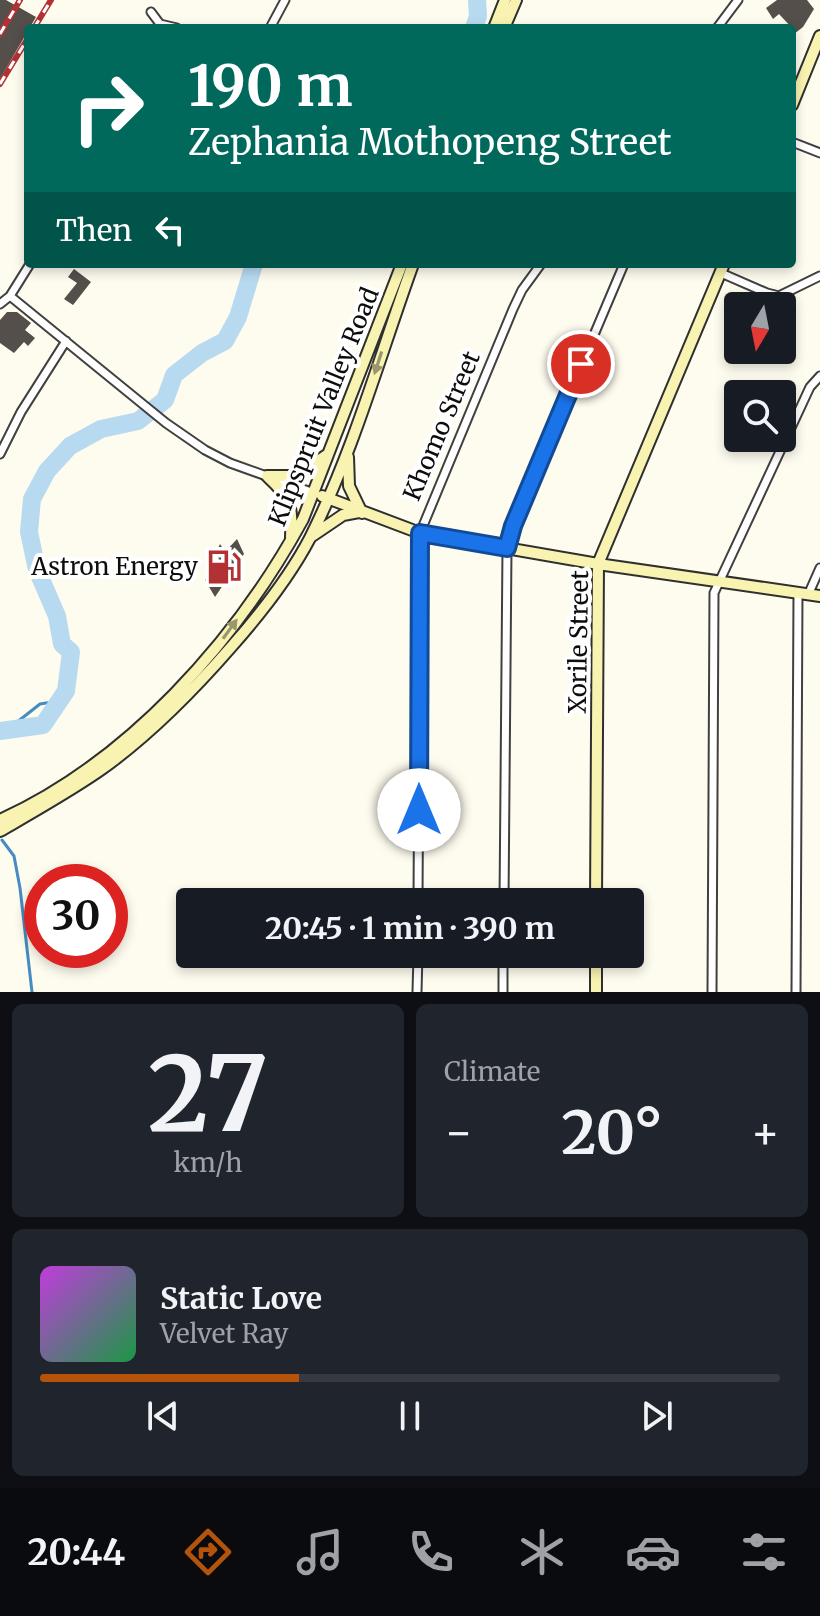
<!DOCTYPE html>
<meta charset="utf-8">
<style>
:root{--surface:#171b24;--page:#20242c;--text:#f1f3f6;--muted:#9ea1a6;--line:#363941;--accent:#b45309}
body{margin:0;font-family:Merriweather,serif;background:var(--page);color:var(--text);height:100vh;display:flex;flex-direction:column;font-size:30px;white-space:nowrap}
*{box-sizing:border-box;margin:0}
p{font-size:26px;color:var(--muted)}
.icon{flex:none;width:44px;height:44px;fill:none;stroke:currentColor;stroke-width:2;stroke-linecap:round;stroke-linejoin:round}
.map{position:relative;height:992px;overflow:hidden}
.details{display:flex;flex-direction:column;gap:12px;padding:12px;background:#0d0f14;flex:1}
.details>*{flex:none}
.top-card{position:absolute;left:24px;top:24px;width:772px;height:244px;border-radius:8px;box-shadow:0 4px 12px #0003;background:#00695c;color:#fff;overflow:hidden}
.needle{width:52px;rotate:190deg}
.fabs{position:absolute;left:724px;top:292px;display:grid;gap:16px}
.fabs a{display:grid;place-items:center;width:72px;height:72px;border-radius:8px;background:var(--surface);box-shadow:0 4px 12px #0003;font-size:40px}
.speed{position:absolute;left:24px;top:864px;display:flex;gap:16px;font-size:40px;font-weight:700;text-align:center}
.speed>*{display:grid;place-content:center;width:104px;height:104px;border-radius:50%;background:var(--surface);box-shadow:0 4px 12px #0003;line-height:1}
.speed .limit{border:12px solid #d22;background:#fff;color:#111}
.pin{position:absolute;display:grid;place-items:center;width:68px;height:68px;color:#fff;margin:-34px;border:4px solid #fff;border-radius:50%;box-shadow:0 2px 8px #0007}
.me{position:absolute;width:88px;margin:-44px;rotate:0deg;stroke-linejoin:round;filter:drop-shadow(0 0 6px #0008)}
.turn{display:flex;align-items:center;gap:28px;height:168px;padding:0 32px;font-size:36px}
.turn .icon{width:104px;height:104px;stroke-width:2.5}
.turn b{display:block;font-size:56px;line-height:68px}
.then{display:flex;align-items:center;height:76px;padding:0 32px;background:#0003;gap:16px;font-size:30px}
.big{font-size:60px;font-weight:700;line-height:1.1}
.details .card{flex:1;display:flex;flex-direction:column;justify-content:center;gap:12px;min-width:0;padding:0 28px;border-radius:12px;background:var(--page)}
.details .dial{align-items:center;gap:0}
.dial b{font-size:104px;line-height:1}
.song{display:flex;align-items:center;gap:24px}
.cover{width:96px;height:96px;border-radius:12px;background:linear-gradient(135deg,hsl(290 70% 55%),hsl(140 70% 35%))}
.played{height:8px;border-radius:4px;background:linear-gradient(90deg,var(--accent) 35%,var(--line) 35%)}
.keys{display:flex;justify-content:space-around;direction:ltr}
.heat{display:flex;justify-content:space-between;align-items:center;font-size:44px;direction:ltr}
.details .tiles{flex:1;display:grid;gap:12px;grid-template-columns:1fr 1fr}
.card:last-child{grid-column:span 2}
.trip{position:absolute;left:176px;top:888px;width:468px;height:80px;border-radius:8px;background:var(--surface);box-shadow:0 4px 12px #0003;font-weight:700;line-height:80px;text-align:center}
.tabs{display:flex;height:128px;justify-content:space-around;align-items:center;background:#090b0e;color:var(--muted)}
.tabs .icon{width:56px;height:56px}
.tabs .selected{color:var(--accent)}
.tabs b{font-size:36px;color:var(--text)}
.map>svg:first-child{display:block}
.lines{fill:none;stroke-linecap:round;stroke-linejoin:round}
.stream{stroke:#458cc2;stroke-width:3}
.river{stroke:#b8daf1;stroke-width:18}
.building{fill:#554f4b}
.street-casing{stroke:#404040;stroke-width:11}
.secondary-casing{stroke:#2f2f2f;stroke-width:14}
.street{stroke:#fff;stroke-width:7}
.secondary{stroke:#f8f3b0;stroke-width:10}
.rail-casing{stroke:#b23133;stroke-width:6}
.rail{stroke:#fff;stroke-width:3;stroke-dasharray:9;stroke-linecap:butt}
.oneway{fill:#9a976f}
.route-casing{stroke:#114b97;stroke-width:20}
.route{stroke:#1a73e8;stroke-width:14}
.labels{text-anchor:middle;stroke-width:8;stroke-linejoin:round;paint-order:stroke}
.street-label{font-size:24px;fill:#0d0d0d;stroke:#fff}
.poi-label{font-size:24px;fill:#0d0d0d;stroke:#fff;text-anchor:end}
</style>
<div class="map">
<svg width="820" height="992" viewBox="0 0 820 992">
<rect width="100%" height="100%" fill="#fefbef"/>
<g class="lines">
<!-- stream -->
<path class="stream" d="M7 730 40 704 59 701
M2 840 14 856 20 888 32 992"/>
<!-- river -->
<path class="river" d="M474 28 478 16 477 0
M0 731 43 725 66 691 71 652 62 644 57 616 37 570 29 532 32 499 47 471 70 446 101 429 138 421 165 400 174 375 202 353 225 341 238 317 254 264"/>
</g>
<!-- building -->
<path class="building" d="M0 0H6L36 17 0 79Z
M777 0H807L814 9 803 27 794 34 792 28 779 14 773 19 766 8Z
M74 269 91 282 73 305 64 299 77 283 68 277Z
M7 312H17L31 323 25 330 35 338 28 346 24 342 14 353 0 343V320Z
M237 539 244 554 215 597 205 580 219 559 216 553 220 544 225 552Z"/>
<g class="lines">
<!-- street casing -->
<g class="street-casing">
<path id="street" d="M151 12 160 24 177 28
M270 28 285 0
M717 28 738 0
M792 142 820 153
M721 273 767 293 779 296 820 276
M10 296 166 423 205 450 230 463 314 493
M0 304 10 296 30 264
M0 454 21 412 66 341
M808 595 820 568
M418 902 420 533 513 309 522 290 541 264
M504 902 507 548 513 526 624 264
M417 992 418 954
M503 992V954
M712 992 714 593 810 387 820 376
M796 992 798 593"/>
</g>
<!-- secondary casing -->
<g class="secondary-casing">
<path id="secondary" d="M494 28 505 0
M504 28 516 0
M792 105 820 36
M348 457 349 486 362 513
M267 476H296L328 454
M268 477C292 499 292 506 291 538
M322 496 420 533 598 564 820 596
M312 536 343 515 359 512
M0 820C128 762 236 642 303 519L402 264
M0 831C33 812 67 793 99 771 149 736 192 692 232 646 262 612 289 578 310 538 354 450 380 355 413 264
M596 902 598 564 724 264
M596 992V954"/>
</g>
<!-- street -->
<use href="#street" class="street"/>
<!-- secondary -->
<use href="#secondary" class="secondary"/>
<!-- rail casing -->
<g class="rail-casing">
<path id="rail" d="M34 28 51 0
M0 34 20 0
M0 84 28 38"/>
</g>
<!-- rail -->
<use href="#rail" class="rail"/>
</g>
<!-- one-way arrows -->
<defs><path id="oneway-solid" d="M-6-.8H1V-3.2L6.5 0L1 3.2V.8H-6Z" transform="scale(2)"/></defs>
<g class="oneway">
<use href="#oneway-solid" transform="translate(378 363) rotate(108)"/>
<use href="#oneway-solid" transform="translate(230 629) rotate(-54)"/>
</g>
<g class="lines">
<!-- route casing -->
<g class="route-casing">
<path id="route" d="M419 810 420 533 507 548 513 526 581 364"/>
</g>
<!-- route -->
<use href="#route" class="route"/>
</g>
<!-- icons -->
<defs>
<g id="fuel-bare" transform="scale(2.76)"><path d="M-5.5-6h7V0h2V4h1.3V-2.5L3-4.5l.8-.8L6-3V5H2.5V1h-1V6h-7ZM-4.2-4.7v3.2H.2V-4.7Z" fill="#b23133" stroke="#fff" stroke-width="2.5" paint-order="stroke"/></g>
</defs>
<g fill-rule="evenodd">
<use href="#fuel-bare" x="224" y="567"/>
</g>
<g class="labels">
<!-- street labels -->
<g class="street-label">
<text transform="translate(324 407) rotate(-68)" y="8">Klipspruit Valley Road</text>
<text transform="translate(442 426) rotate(-67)" y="8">Khomo Street</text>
<text transform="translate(579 642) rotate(-89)" y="8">Xorile Street</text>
</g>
<!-- poi labels -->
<g class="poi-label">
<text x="198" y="575">Astron Energy</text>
</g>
</g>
</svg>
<div class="fabs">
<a><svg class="needle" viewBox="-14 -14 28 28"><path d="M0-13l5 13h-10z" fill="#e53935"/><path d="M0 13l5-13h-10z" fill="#9ea1a6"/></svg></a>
<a><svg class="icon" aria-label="search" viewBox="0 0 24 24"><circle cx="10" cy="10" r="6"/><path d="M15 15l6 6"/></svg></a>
</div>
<div class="speed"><div class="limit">30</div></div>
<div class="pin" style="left:581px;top:364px;background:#d93025"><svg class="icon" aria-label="arrive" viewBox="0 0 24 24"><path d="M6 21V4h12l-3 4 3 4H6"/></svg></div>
<svg class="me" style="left:419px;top:810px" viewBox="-20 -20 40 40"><circle r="19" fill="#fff"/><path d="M0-13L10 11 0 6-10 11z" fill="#1a73e8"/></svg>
<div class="trip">20:45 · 1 min · 390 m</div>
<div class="top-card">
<div class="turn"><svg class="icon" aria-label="right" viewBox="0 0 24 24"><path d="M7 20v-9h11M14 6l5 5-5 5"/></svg><div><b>190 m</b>Zephania Mothopeng Street</div></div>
<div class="then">Then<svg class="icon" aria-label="left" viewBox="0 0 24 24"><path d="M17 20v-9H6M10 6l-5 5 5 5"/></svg></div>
</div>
</div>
<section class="details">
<div class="tiles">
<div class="card dial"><b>27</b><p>km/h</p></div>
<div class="card"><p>Climate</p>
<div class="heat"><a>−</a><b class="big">20°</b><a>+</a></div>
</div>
<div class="card">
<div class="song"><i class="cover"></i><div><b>Static Love</b><p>Velvet Ray</p></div></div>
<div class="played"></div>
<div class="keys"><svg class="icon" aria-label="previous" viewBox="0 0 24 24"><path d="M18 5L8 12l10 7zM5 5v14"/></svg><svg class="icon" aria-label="pause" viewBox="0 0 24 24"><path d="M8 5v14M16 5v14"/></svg><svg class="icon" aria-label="next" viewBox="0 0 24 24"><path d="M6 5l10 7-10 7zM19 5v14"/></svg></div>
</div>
</div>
</section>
<nav class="tabs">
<b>20:44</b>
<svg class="icon selected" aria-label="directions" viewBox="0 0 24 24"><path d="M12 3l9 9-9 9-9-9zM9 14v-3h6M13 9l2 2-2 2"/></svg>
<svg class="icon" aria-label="music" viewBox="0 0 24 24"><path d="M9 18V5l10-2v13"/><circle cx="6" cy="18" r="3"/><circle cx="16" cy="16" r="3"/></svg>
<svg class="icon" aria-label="phone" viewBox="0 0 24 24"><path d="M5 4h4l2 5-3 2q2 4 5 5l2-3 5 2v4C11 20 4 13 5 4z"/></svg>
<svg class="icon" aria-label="climate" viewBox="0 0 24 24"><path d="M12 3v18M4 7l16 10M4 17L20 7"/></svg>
<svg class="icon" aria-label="car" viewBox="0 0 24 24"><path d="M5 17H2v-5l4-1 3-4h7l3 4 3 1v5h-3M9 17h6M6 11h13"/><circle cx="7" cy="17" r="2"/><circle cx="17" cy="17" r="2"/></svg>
<svg class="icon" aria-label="filters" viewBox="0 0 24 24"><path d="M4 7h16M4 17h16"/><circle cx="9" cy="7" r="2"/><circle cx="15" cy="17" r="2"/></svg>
</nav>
